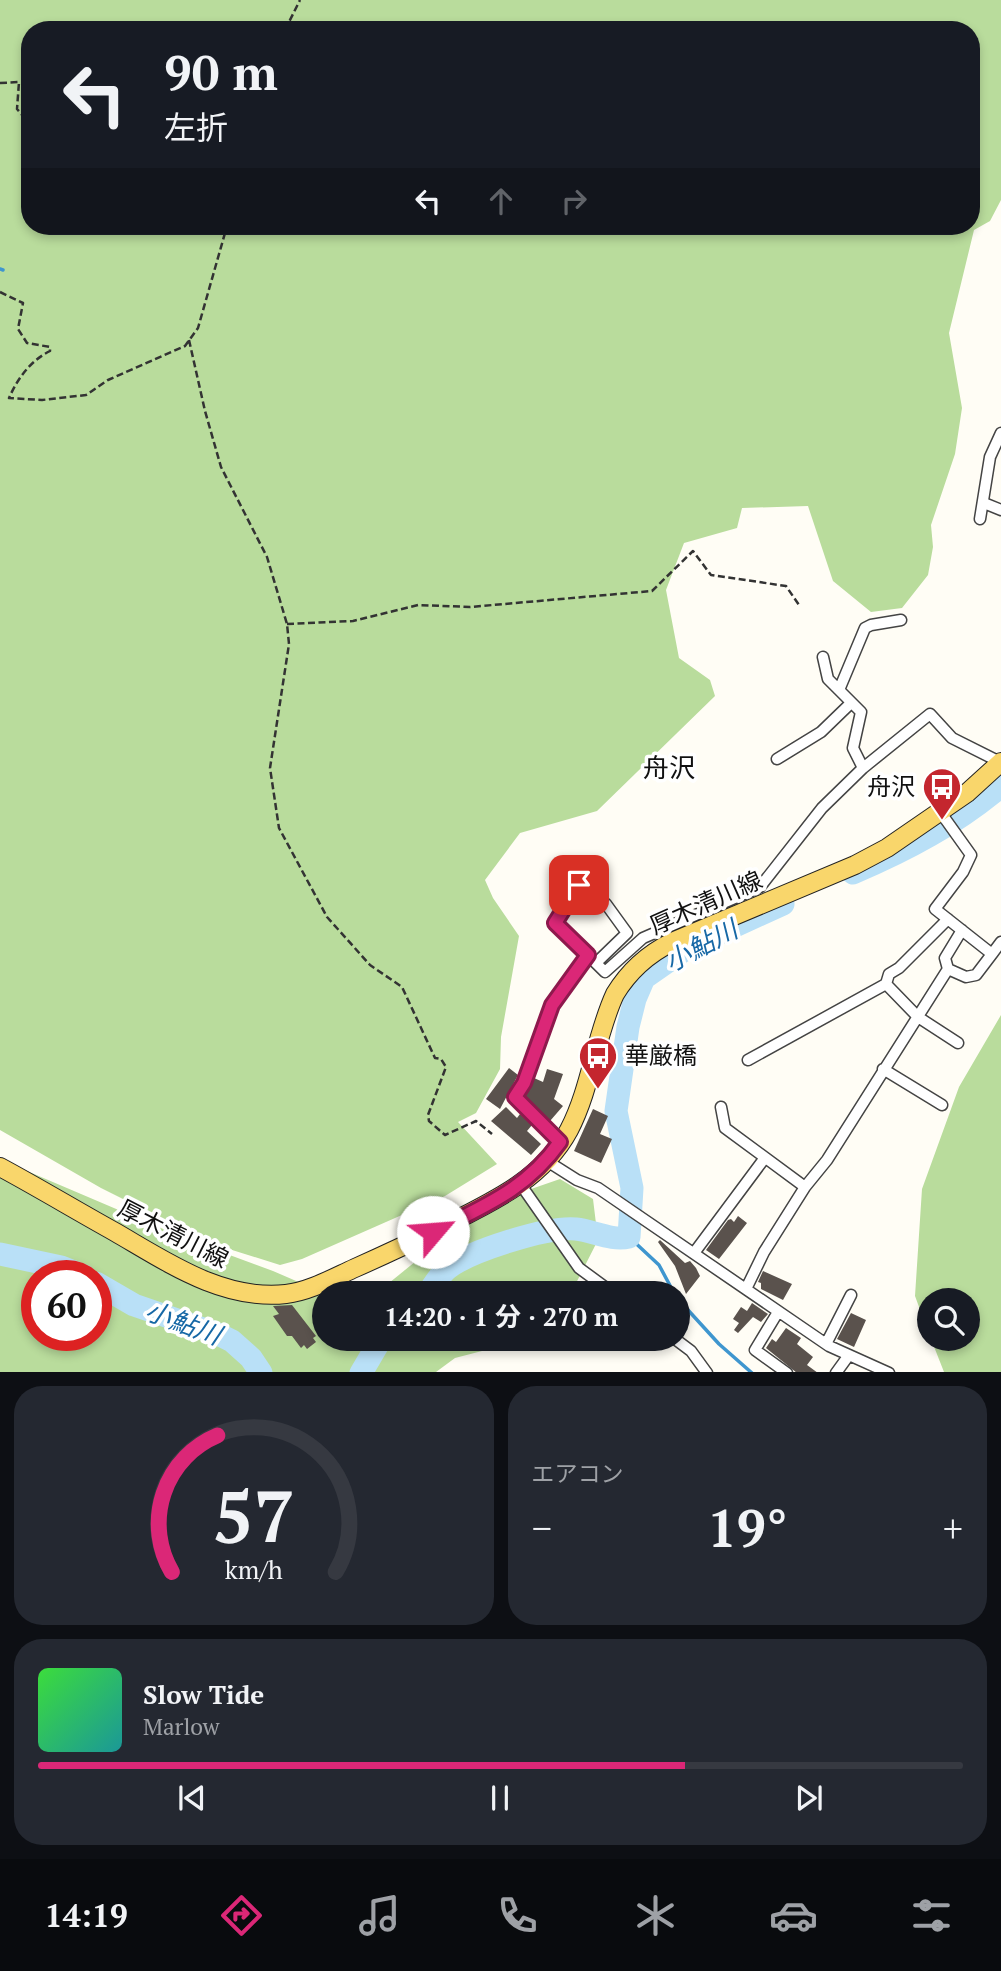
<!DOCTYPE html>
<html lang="ja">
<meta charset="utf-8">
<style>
:root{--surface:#171b24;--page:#242831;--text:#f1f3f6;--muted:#9ea1a6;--line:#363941;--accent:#db2777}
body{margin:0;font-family:"PT Serif","Noto Sans JP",serif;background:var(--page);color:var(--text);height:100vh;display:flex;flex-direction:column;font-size:26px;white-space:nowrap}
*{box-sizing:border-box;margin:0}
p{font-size:23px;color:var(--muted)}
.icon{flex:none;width:38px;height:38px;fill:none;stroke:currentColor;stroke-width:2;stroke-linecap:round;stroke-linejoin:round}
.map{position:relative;height:1372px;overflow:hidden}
.details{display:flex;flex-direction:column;gap:14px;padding:14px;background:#0d0f14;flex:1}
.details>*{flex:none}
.guide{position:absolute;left:21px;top:21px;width:959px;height:214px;border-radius:28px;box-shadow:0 4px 10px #0003;background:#171b24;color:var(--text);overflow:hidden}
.fabs{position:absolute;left:917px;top:1288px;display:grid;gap:14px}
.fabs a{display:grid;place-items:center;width:63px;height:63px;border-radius:50%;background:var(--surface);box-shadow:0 4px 10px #0003;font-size:35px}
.speed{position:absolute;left:21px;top:1260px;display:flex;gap:14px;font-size:35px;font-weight:700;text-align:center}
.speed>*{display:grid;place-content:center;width:91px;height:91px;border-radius:50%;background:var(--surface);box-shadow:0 4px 10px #0003;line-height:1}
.speed .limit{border:10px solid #d22;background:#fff;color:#111}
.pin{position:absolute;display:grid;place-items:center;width:60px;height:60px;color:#fff;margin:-30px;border-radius:14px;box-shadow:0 4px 10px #0006}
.me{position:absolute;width:77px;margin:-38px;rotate:63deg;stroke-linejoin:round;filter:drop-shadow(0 0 5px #0008)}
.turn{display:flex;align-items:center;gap:24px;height:147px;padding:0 28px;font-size:32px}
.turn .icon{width:91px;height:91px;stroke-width:2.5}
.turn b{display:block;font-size:49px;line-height:60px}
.lanes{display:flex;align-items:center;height:66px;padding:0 28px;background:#0003;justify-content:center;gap:35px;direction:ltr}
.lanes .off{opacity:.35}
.big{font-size:52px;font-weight:700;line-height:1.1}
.details .widget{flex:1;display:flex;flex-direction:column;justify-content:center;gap:10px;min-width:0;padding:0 24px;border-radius:28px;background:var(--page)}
.details .dial{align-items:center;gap:0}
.dial svg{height:182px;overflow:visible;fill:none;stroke:var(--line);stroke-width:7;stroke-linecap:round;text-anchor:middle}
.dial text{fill:var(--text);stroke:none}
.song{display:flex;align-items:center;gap:21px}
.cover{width:84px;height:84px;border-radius:10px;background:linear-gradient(135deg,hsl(120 70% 55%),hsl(180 70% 35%))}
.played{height:7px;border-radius:4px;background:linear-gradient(90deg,var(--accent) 70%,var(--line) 70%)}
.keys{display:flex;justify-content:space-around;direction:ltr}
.heat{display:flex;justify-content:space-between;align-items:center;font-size:38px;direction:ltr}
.details .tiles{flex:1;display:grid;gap:14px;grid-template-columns:1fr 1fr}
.widget:last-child{grid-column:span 2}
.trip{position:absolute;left:312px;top:1281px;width:378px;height:70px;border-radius:35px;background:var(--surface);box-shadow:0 4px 10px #0003;font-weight:700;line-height:70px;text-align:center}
.menu{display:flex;height:112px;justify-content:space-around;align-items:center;background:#090b0e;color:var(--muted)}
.menu .icon{width:49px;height:49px}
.menu .on{color:var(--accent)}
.menu b{font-size:32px;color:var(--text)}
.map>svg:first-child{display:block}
.forest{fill:#b9dc9c;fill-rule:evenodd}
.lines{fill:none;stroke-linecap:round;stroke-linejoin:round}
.stream{stroke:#3f96cf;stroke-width:3.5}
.river{stroke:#b9e0f7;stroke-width:23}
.building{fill:#5a524d}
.minor-casing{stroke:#444;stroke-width:13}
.primary-casing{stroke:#222;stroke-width:20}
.path{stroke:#333;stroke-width:2.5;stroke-dasharray:7 3.5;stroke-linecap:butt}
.minor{stroke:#fff;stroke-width:10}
.primary{stroke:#f9d66b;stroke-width:18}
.route-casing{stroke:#8e194d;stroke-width:18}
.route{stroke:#db2777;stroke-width:12}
.labels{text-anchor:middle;stroke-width:7;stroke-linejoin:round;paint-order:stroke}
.poi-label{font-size:24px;fill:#111;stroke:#fff;text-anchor:end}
.street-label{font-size:24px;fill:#111;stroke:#fff}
.neighbourhood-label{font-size:26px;fill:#111;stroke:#fff}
.water-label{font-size:26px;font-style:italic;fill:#1768a6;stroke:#fff}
</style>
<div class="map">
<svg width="1001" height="1373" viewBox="0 0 1001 1373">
<rect width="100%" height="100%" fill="#fffdf5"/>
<!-- forest -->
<path class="forest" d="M0 0H1001V200L990 221 974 230 949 333 962 408 955 454 931 525 933 547 928 575 902 608 871 612 833 581 808 506 742 508 737 528 684 543 666 590 679 658 710 680 715 696 597 811 520 833 485 880 493 898 519 936 501 1037 500 1069 476 1113 458 1122 497 1164 445 1196 302 1259 280 1265 213 1244 101 1188 0 1130ZM30 30H971V226H30Z
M1001 1015V1372H944L931 1339H968V1300H929V1334L915 1296 922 1189 959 1087Z
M0 1162 27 1171 189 1240 273 1271 324 1293V1339H528L455 1358 436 1372 0 1373ZM37 1276H96V1335H37Z
M560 1179 593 1199 598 1240 571 1293H347L389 1283 485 1205Z"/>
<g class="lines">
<!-- stream -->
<path class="stream" d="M0 269 3 270
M629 1237 659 1265 674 1293
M677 1298 719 1344 752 1373"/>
<!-- river -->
<path class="river" d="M853 873C907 850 956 824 1001 786
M0 1254 61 1267 84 1276
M96 1283 134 1305 218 1334 232 1341 251 1358 261 1373
M428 1293C434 1285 440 1274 448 1268 470 1251 548 1226 576 1229 594 1231 611 1241 629 1237L632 1188 616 1111 628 1027 635 999 644 978 687 948 783 904
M361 1373 381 1339"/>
</g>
<!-- building -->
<path class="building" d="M509 1068 518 1075 500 1109 486 1099Z
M547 1069 563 1074 554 1099 563 1106 550 1121 525 1096 534 1078 543 1082Z
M506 1107 517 1118 520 1114 532 1125 527 1131 541 1144 531 1155 491 1121Z
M593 1109 608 1116 600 1134 612 1139 601 1163 574 1151Z
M738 1216 747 1223 719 1259 706 1250 728 1220 731 1219 734 1222Z
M660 1240 685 1263 690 1261 696 1268 700 1276 686 1294 675 1266 658 1242Z
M763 1271 792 1284 783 1300 761 1289V1283L758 1282Z
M752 1303 768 1314 761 1322 753 1317 738 1333 734 1330 739 1323 733 1319 741 1307 747 1311Z
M292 1305 316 1336 313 1338 316 1342 307 1349 304 1345 301 1348 292 1336H287L273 1316 279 1314 273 1306Z
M851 1313 866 1320 854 1347 837 1339Z
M786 1328 801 1338 797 1344 813 1357 807 1365 818 1373H797L766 1348 772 1339 776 1342Z"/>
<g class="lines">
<!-- minor casing -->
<g class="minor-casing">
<path id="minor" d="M984 503 1001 510
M980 519 990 457 1001 433
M823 657 828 679 839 690
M777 759 821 732 851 703
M863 768 853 748 861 712 839 690 865 628 871 625 901 620
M941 813 971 855 963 872 935 909 992 954 1001 942
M561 871 606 904 627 933 596 963
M579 885 555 923 605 972 643 938 760 887 822 808 863 768 930 714 952 738 1000 762
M948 969 966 977 976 975 992 954
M886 984 889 974 899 968 948 919
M748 1060 886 984 918 1017 958 1043
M883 1069 942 1105
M721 1107 725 1128 805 1187
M560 1142 515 1097 524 1083 553 1005 588 955
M547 1161 577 1180 598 1188 829 1346 889 1373
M521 1185 579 1268 613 1293
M694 1253 764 1159
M746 1289 764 1252 805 1187 827 1160 948 969 945 958 962 930
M778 1312 755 1350 787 1373
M675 1339 691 1351 707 1373
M826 1344 851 1295
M836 1373 849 1355"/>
</g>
<!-- primary casing -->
<g class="primary-casing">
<path id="primary" d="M0 1167C39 1188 77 1211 115 1232 167 1262 223 1301 286 1294 310 1291 333 1278 355 1268 382 1256 410 1243 436 1230 487 1204 541 1182 569 1130 591 1088 595 1037 615 994 629 971 648 954 672 942L855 865 887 848 967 793 1001 762"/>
</g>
<!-- path -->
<path class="path" d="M285 30 300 0
M0 83 19 82 17 109 30 124
M0 292 23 303 18 329 27 343 50 347V351C30 361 18 378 9 398L42 400 86 395 108 380 185 346 198 328 227 226
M189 340 205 411 221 467 267 557 287 624 289 644 270 768 279 828 327 917 370 965 402 987 435 1058 441 1059 446 1067 428 1115 429 1121 445 1135 476 1121 492 1134
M287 624 353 621 418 605 470 607 652 591 693 551 711 575 786 586 799 605"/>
<!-- minor -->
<use href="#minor" class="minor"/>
<!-- primary -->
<use href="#primary" class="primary"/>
</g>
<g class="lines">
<!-- route casing -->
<g class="route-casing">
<path id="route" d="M433 1232C484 1206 526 1190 560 1142L515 1097 524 1083 552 1005 588 955 555 923 579 885"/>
</g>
<!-- route -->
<use href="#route" class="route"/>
</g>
<!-- icons -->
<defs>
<g id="bus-pin" transform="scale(2.0125)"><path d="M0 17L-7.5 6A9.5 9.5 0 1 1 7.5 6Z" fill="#c4262e" stroke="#fff"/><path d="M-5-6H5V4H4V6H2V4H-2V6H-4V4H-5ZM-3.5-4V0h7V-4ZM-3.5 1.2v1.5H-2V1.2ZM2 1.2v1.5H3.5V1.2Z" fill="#fff"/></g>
</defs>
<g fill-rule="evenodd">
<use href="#bus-pin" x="942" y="787"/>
<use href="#bus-pin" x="598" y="1056"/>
</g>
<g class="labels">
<!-- poi labels -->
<g class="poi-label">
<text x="915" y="795">舟沢</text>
<text x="625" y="1064" text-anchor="start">華厳橋</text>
</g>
<!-- street labels -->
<g class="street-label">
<text transform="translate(706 903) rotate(-24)" y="8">厚木清川線</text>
<text transform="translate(173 1234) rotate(27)" y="8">厚木清川線</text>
</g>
<!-- neighbourhood labels -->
<g class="neighbourhood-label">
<text x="669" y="777">舟沢</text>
</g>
<!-- water labels -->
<g class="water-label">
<text transform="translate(701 946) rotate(-28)" y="9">小鮎川</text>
<text transform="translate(183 1323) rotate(20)" y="9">小鮎川</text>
</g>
</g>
</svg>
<div class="fabs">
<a><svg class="icon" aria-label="search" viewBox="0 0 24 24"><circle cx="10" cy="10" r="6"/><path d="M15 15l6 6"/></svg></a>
</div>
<div class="speed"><div class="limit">60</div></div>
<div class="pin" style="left:579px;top:885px;background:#d93025"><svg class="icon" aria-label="arrive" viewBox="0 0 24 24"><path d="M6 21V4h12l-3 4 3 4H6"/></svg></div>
<svg class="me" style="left:433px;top:1232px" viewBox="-20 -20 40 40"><circle r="19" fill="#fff"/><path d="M0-13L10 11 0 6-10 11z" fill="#db2777"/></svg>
<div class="trip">14:20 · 1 分 · 270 m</div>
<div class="guide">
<div class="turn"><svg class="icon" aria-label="left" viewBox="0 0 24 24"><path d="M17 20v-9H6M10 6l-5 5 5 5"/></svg><div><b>90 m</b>左折</div></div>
<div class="lanes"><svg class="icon" aria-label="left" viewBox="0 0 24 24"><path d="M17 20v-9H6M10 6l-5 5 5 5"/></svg><svg class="icon off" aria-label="ahead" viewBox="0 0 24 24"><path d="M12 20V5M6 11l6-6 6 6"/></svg><svg class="icon off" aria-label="right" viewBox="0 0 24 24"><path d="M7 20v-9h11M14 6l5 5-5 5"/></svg></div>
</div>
</div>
<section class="details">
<div class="tiles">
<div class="widget dial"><svg viewBox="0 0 100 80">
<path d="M14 69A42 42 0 1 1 86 69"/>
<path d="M14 69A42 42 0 0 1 34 9" stroke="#db2777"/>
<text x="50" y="56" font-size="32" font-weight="700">57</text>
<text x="50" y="72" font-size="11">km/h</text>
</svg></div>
<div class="widget"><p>エアコン</p>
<div class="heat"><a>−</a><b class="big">19°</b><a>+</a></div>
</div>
<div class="widget">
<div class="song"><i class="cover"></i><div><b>Slow Tide</b><p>Marlow</p></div></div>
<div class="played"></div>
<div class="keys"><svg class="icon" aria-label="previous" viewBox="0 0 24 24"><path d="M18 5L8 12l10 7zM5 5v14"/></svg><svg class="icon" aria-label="pause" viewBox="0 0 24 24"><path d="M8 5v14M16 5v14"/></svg><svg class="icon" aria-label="next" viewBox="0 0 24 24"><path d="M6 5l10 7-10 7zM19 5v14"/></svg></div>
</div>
</div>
</section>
<nav class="menu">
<b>14:19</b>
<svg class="icon on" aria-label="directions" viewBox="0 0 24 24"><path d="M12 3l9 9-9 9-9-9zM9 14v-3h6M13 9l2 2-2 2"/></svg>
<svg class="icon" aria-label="music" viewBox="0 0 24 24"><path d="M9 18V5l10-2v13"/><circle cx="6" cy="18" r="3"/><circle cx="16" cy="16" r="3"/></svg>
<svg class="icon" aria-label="phone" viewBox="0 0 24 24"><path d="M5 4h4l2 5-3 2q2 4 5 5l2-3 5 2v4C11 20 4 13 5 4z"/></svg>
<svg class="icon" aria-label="climate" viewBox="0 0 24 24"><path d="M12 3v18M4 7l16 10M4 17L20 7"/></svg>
<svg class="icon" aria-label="car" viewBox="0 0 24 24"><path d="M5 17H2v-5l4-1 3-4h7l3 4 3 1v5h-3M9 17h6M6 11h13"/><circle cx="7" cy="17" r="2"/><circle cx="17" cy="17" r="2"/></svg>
<svg class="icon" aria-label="filters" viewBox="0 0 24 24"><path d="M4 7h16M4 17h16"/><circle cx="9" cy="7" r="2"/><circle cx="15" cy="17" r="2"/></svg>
</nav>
